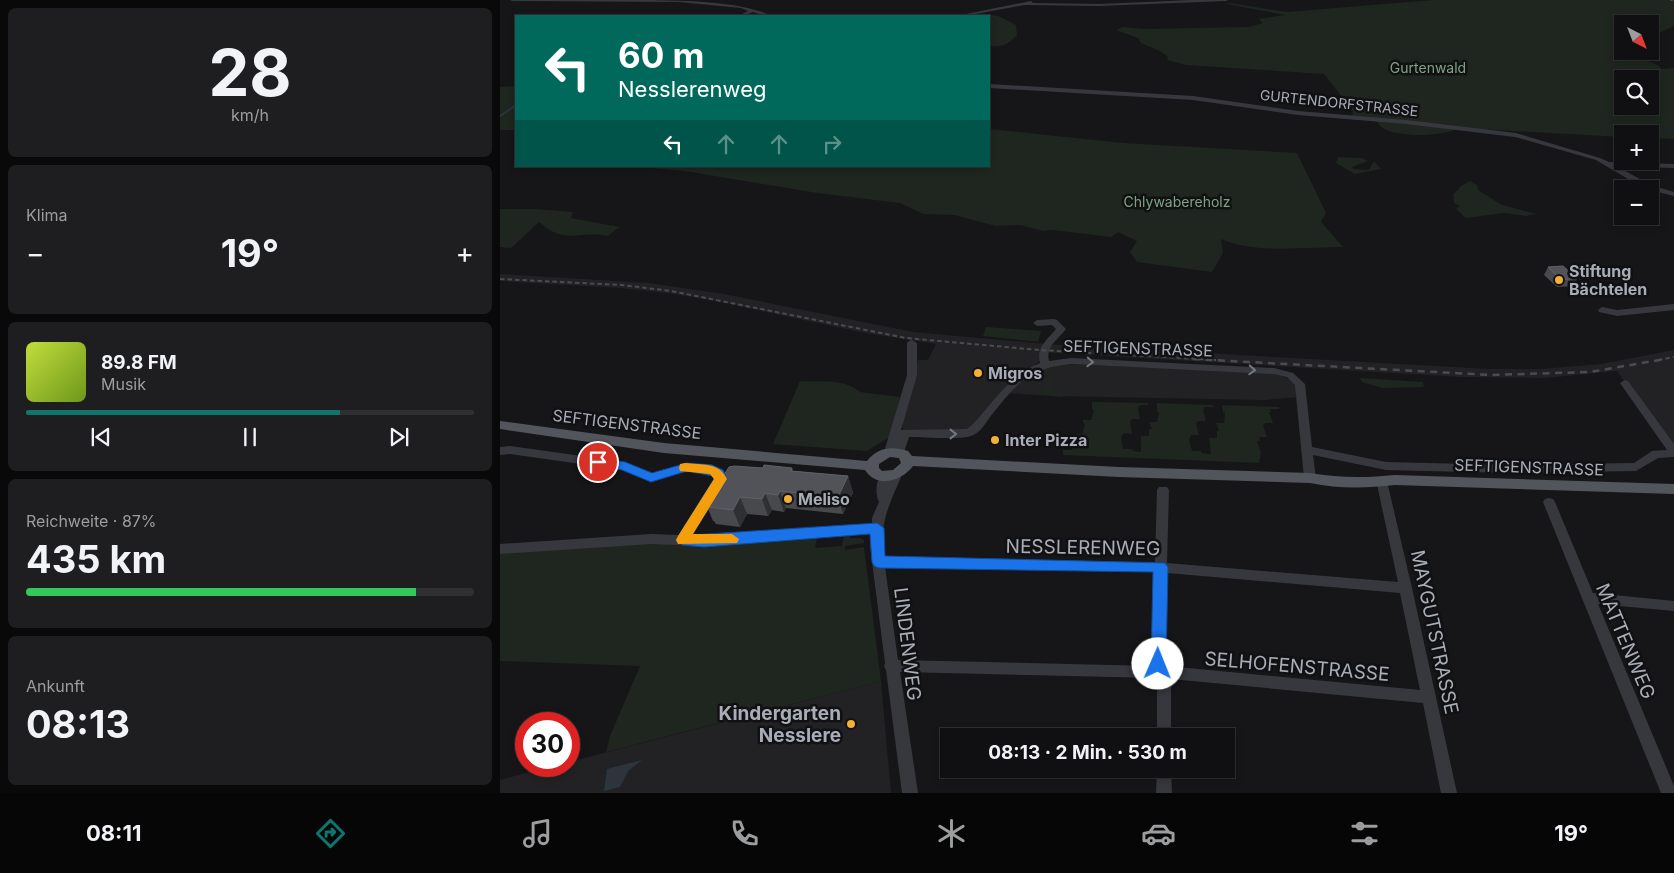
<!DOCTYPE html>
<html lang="de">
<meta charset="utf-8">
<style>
:root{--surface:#101012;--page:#1e1e20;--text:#f1f3f6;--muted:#9c9d9f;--line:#303032;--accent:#0f766e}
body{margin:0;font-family:Inter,sans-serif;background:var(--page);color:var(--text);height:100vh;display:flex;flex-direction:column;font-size:19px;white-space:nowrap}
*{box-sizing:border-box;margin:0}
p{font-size:16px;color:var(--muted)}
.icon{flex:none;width:28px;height:28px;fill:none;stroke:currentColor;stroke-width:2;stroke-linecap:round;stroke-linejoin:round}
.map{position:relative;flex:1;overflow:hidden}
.details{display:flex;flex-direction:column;gap:8px;padding:8px;background:#09090a;width:500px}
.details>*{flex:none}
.guide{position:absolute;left:15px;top:15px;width:475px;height:152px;border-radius:0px;box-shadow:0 2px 8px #0003,0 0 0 1px var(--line);background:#00695c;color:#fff;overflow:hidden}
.needle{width:32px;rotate:138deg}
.buttons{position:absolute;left:1114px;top:15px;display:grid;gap:10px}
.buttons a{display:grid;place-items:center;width:45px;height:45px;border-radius:0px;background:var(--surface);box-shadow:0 2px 8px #0003,0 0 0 1px var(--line);font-size:25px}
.speed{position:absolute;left:15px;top:712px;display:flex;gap:10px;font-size:25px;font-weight:700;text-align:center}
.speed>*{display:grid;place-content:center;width:65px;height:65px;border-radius:50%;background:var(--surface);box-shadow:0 2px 8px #0003,0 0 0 1px var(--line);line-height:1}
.speed .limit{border:8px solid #d22;background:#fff;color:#111}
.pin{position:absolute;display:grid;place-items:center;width:42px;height:42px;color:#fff;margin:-21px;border:2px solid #fff;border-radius:50%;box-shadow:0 1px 5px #0007}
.me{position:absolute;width:55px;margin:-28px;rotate:1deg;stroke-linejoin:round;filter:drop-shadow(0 0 4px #0008)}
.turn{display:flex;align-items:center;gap:18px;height:105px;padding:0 20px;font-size:22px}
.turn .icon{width:65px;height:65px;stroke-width:2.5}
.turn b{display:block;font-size:35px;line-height:42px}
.lanes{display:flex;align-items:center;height:48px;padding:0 20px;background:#0003;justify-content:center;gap:25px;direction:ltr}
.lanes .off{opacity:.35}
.big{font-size:38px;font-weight:700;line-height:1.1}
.details .widget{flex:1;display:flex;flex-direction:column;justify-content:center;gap:8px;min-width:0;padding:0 18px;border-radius:8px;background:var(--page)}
.details .dial{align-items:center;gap:0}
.dial b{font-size:65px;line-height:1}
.song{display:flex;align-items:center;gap:15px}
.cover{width:60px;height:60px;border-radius:8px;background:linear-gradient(135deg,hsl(70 70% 55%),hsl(80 70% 35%))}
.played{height:5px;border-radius:2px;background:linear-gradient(90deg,var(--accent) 70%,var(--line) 70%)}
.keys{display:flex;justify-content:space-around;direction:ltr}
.heat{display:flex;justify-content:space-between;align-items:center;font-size:28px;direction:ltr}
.charge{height:8px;border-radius:4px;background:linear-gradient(90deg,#34c759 87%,var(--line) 0)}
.trip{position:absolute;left:440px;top:728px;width:295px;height:50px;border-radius:0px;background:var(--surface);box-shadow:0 2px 8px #0003,0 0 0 1px var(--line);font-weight:700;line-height:50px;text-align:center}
.tab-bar{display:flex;height:80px;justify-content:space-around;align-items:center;background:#060607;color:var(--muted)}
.tab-bar .icon{width:35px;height:35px}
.tab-bar .active{color:var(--accent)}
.tab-bar b{font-size:22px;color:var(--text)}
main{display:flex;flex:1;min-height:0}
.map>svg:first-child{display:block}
.built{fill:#222225}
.green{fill:#1e261f;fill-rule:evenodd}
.water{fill:#2c353c}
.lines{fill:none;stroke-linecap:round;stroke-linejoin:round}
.stream{stroke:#2c353c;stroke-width:2}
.minor{fill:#37383d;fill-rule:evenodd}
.major{fill:#53555c;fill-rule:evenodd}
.rail-far2{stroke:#4a4c52;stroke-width:1;stroke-dasharray:3 2.5;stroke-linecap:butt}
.rail-far1{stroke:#4a4c52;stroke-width:2;stroke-dasharray:4.5 3;stroke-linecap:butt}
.rail{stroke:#4a4c52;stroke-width:2.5;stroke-dasharray:7 5.5;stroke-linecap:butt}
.wall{fill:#47494d}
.shaded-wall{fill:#2f3033}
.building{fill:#525359;stroke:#5f6168}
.oneway{stroke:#757881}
.route{fill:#1a73e8;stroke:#114b97}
.slow{fill:#f59e0b}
.poi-dot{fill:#f2b134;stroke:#111113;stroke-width:2}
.labels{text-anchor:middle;stroke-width:5;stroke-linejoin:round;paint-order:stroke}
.far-park-label{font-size:14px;fill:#7fa381;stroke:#111113}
.far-street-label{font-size:14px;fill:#a8adb8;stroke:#111113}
.poi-label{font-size:16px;font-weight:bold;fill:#a8adb8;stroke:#111113;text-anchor:start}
.street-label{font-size:16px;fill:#a8adb8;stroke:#111113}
.near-street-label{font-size:19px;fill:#a8adb8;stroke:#111113}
.near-poi-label{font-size:19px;font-weight:bold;fill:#a8adb8;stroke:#111113;text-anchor:end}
</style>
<main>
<section class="details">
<div class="widget dial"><b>28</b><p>km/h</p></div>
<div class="widget"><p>Klima</p>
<div class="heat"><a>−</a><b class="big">19°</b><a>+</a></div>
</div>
<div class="widget">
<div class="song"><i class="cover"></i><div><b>89.8 FM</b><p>Musik</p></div></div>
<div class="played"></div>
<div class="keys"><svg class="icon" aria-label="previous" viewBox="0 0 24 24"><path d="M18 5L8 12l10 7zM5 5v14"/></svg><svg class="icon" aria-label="pause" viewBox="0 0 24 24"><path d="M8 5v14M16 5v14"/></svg><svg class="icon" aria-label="next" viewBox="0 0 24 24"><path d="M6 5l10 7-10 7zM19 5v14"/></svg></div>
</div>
<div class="widget"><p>Reichweite · 87%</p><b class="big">435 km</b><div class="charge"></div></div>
<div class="widget"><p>Ankunft</p><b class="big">08:13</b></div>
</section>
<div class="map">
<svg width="1174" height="793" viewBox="0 0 1174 793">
<rect width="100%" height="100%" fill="#161618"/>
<!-- built -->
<path class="built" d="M0 274 149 283 224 294 413 332 546 344 989 369H1041L1101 364 1174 350V452L1117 371 1045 378 961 377 541 352 540 361 507 385 476 424 468 430 403 431V411L418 360H428L436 344 365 333 216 301 168 293 120 288 0 281Z
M562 364 777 373 795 382 799 397 764 400 550 396 508 393 533 372Z
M381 681 391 793H0V780L52 766H69V762Z"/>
<!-- green -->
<path class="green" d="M933 0H1174V26L1150 37V24H1122L1121 50C1132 62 1153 58 1162 69L1174 68V139L1150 138V134H1122V137L959 128C941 137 905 137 886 130 881 128 877 122 874 119L852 117 853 111 824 74 686 65 667 60 668 57 660 51 641 43 638 38 616 30 623 27 643 29 749 27 763 23 759 19 785 15 727 4 730 3 787 12ZM1122 79H1150V106H1122Z
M479 13 498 16 516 25 517 35C508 45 502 47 489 46V16H463Z
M16 86V130H0V87Z
M489 129 623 143 797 153 826 213 821 222 843 247C805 247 755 254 721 239L723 253 712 272 637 262 630 252 637 241 618 232 611 237 553 230 543 231 520 225 496 226 454 215 423 214 400 203 317 193 185 171 128 166H489Z
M838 157 862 158 868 161 852 167 854 169 869 170 874 161 881 169 855 174 836 163Z
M970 181 977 185 978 190 1002 205 1036 214 1026 216 1004 213 966 218 956 209 960 206 954 203 953 195 961 186Z
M0 209H35L73 212 71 218 119 227 108 236C79 230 66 246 39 222L11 248 0 247Z
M486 327 541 331 538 342 483 336Z
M560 365 559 370H553L550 390 564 393 563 397 550 396 527 378 532 374V377H539L541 369 544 368 539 387 545 388 551 368Z
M860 378 923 382 924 387 882 388 862 382Z
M300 381C320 382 345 378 360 392L400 397 391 436 367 451 273 444Z
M592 402 648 403V405H640L638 408 640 419H632L630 422 632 434 624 433 621 437 623 449H632L633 451 641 452V436H649V429H652L649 422H657L659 413 657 411V403L713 405 714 407H705L703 410 706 421H698L696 424 699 435H691L689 439 692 451H701L702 453 711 454 709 438H717V431H719L716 423H724L725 413H723L722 405 779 407V409H770L771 412H769L773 423H765L763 426 767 437H759L760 441H757L761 453 759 463 563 455V450H572L574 434H582L585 424 583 423V420H591L594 410 592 409Z
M351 533 350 538H360L364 540V543L345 546V550L364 547 381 681 106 752 110 736 140 666 0 661V552L152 543 207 546 317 538 315 548 342 546 344 536Z"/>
<!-- water -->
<path class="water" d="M142 760 128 771 120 787 104 791 107 769Z"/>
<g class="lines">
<!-- stream -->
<path class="stream" d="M0 116 16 105"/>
<!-- minor -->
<path class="minor" d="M10 0C50 0 89 0 129 0 168 0 240 0 272 16H266L253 12 243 16H238L248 11 241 8 179 2 12 1Z
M691 0H728L726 1 599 6 525 5 464 16H456L531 1 533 3 599 4Z
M489 84 693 96 798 111 906 120 1016 133 1100 158 1109 162 1174 164V168L1116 166 1151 185 1174 192V196L1145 189 1096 160 1015 137 906 124 798 115 693 100 489 88Z
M1174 304V310L1117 316 1099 312 1098 310 1102 307 1117 310Z
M554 319 557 320 566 329C558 340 545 346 549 361L571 358 774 368 793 373 805 384 812 447 886 462 1009 465 1134 463 1152 451 1167 450 1120 383 1125 380 1128 381 1174 444V457L1158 458 1136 471 1009 473 886 470 813 455 816 478 814 481H806L804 478 795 385 787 377 774 374 571 364C528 368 516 385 490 417 485 424 480 433 471 436 460 440 423 437 409 437L403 455 399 456 394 453 389 456 385 455 384 452 407 375V343L409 341 412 340 417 343V375L401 430 467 429 474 423C495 400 510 375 540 363 536 347 547 340 556 329L552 325 537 326 533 323 537 320Z
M10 446 125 462 152 474 189 464H209L220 469 227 479 191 536H204L372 524V518L379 502C375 493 376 484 380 474H388L390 477 392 472H400L402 475C389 505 379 523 384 557L655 562 657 490 659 487H667L669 490 667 563 898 582 876 480 878 477H886L912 588 957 793H941L923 703 671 679V736H657V678L400 672 418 793H402L386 670 384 666 385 663 370 546 371 533 204 546 151 544 0 554V544L151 534 179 535 215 479C203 462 167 477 151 482L123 470 10 454 0 455V447ZM385 567 655 572 653 666 398 660ZM667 573 900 593 920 690 667 666Z
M1049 498 1053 499 1055 502 1093 593 1174 601V611L1098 604 1174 786V793H1161L1043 502 1045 499Z
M657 769H671L672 793H656Z"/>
<!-- major -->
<path class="major" d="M0 421 164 443 367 461C378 447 392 446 408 451L412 456 619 467 810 473C839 478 866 478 895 475L1174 484V494L895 485C866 488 839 489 810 483L619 477 413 466C402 481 377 489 365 470L164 453 0 429ZM390 457 399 458 401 463 393 470 382 471 379 468V464Z"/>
<!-- rail-far2 -->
<path class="rail-far2" d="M1170 0 1174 1"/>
<!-- rail-far1 -->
<path class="rail-far1" d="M0 279 122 285 171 291 406 338 539 350 716 360
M1158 360 1174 357"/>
<!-- rail -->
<path class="rail" d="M693 359 991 375 1090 372 1165 359"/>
</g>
<!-- wall -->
<path class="wall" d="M1048 267 1077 278 1074 286 1057 287 1044 275Z
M263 468H292L293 471 348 476 353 493 343 514 286 508 284 512 272 510 268 516 247 514 240 527 216 524 214 521H213L206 504Z"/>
<!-- shaded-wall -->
<path class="shaded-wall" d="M348 476 353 493 343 514 338 497Z
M280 491 286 508 284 512 278 495Z
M265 493 272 510 268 516 262 499Z
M240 497 247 514 240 527 233 510Z"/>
<!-- building -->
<path class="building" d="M1063 266 1077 278 1061 280 1048 267Z
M264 465 292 468 291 471 348 476 338 497 280 491 278 495 265 493 262 499 240 497 233 510 208 507 210 505 206 504 229 467 234 466 263 468Z"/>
<!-- one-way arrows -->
<defs><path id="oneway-chevron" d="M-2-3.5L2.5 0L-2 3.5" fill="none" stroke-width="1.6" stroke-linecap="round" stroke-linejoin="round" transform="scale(1.25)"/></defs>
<g class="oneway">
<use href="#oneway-chevron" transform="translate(590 362) rotate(3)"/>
<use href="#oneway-chevron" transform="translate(752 370) rotate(3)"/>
<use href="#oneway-chevron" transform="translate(453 434)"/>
</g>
<!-- route -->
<path class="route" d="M98 458 125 462 152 473 187 463 212 465 223 470 227 479 192 535 377 523 384 528 385 556 665 563 668 567 666 664 664 669 658 671 653 669 651 664 653 572 379 568 374 566 372 562 370 534 204 547 182 545 176 540 214 479 213 476 187 471 151 482 122 470 93 465 91 462 93 459Z"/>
<!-- slow -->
<path class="slow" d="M185 463C202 465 219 462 227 479L193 534H232L239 539 237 543 178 544 176 540 178 536 214 479 210 474 180 471 179 468 180 464Z"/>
<!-- markers -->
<g class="poi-dot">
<circle cx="1059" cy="280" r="5"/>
<circle cx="478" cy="373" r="5"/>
<circle cx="495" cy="440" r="5"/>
<circle cx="288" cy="499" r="5"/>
<circle cx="351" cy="724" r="5"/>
</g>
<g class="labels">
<!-- far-park labels -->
<g class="far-park-label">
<text x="928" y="73">Gurtenwald</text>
<text x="677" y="207">Chlywabereholz</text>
</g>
<!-- far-street labels -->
<g class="far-street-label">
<text transform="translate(839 103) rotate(6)" y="5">GURTENDORFSTRASSE</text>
</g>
<!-- poi labels -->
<g class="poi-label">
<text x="1069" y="277">Stiftung<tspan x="1069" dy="18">Bächtelen</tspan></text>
<text x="488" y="379">Migros</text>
<text x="505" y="446">Inter Pizza</text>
<text x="298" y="505">Meliso</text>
</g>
<!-- street labels -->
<g class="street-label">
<text transform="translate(638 348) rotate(2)" y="6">SEFTIGENSTRASSE</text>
<text transform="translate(127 424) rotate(7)" y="6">SEFTIGENSTRASSE</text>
<text transform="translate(1029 467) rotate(2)" y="6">SEFTIGENSTRASSE</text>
</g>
<!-- near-street labels -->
<g class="near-street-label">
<text transform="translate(583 547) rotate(1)" y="7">NESSLERENWEG</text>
<text transform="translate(935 632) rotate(78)" y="7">MAYGUTSTRASSE</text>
<text transform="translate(1126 641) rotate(67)" y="7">MATTENWEG</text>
<text transform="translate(408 644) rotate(83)" y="7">LINDENWEG</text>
<text transform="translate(797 666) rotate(5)" y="7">SELHOFENSTRASSE</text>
</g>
<!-- near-poi labels -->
<g class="near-poi-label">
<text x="341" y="720">Kindergarten<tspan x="341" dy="22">Nesslere</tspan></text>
</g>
</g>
</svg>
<div class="buttons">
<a><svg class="needle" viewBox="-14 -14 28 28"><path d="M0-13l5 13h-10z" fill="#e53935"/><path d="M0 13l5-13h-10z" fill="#9c9d9f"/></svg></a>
<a><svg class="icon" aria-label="search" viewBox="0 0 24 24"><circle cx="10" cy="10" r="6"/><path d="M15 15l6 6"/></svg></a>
<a>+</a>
<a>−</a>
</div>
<div class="speed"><div class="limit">30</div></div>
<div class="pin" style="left:98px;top:462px;background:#d93025"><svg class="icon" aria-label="arrive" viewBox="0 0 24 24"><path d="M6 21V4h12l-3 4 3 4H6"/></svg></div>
<svg class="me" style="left:658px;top:664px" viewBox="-20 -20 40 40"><circle r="19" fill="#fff"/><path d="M0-13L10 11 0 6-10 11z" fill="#1a73e8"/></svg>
<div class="trip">08:13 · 2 Min. · 530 m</div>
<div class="guide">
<div class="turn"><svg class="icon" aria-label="left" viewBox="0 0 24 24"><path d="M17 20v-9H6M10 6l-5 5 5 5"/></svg><div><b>60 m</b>Nesslerenweg</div></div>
<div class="lanes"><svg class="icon" aria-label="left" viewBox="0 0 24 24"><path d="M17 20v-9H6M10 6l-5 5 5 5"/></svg><svg class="icon off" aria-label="ahead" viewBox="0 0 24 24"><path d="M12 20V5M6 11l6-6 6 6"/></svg><svg class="icon off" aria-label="ahead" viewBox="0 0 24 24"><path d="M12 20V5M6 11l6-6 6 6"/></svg><svg class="icon off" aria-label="right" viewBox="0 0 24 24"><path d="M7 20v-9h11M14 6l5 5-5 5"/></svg></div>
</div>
</div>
</main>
<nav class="tab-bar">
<b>08:11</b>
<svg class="icon active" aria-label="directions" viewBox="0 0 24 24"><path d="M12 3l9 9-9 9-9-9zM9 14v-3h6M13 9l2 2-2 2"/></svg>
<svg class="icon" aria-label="music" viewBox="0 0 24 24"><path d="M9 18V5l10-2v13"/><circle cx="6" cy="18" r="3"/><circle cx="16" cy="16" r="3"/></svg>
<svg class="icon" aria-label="phone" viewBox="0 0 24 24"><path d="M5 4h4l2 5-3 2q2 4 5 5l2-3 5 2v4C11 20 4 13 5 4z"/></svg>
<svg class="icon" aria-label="climate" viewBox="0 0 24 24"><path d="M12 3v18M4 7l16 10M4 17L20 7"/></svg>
<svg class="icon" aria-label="car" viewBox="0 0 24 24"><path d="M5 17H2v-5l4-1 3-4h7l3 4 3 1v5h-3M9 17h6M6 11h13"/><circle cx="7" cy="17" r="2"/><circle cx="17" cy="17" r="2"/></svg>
<svg class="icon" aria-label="filters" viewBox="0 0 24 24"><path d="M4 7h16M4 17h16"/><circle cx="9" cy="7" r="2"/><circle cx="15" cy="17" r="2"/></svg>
<b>19°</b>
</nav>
